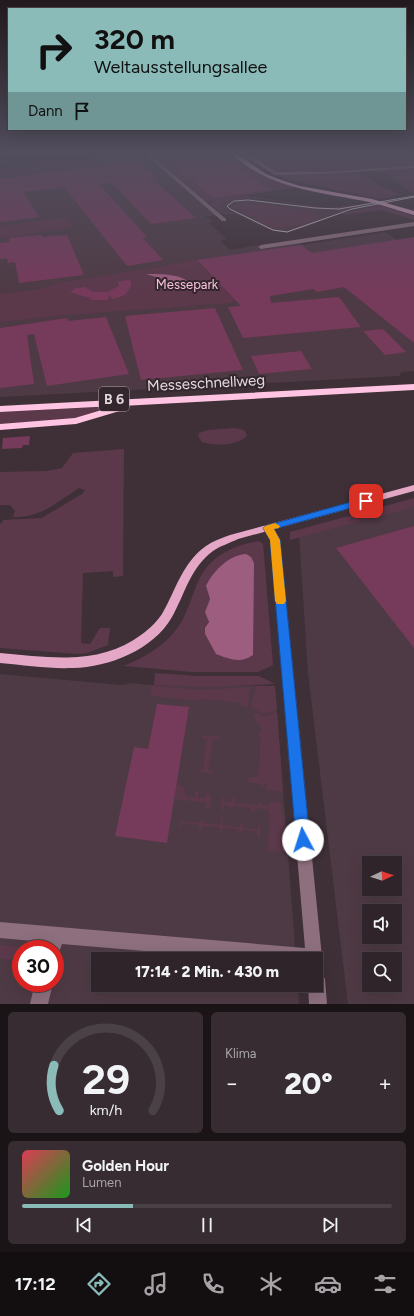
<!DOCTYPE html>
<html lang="de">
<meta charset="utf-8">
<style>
:root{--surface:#2f2429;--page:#372c31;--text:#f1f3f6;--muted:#a7a4a8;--line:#4a4146;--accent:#8bbbb9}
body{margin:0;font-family:Figtree,sans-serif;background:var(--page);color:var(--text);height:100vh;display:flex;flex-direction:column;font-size:15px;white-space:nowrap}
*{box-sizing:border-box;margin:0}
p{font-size:13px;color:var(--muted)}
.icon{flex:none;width:22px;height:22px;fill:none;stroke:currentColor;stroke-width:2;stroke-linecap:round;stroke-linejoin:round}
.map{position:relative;height:1004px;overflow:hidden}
.sheet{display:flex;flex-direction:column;gap:8px;padding:8px;background:#1a1417;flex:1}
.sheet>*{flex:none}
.banner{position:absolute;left:8px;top:8px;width:398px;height:122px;border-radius:0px;box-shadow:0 4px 16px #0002,0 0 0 1px var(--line);background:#8bbbb9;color:#111;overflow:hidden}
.needle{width:26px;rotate:86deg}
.tools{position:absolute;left:362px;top:856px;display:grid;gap:8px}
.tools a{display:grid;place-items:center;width:40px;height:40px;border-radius:0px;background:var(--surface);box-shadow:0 4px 16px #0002,0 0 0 1px var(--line);font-size:20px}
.speed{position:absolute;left:12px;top:940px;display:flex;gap:8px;font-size:20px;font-weight:700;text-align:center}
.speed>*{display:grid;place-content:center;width:52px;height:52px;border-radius:50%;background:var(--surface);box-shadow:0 4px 16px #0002,0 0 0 1px var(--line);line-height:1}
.speed .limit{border:6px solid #d22;background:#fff;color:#111}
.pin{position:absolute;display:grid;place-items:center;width:34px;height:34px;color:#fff;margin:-17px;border-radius:8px;box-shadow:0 2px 6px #0006}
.me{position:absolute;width:44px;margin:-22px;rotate:355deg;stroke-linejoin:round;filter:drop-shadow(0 0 3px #0008)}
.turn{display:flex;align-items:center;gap:14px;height:84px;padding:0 20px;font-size:18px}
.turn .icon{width:52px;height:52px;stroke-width:2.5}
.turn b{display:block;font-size:28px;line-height:34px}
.then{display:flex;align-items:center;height:38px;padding:0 20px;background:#0003;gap:8px;font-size:15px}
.big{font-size:30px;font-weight:800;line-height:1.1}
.sheet .widget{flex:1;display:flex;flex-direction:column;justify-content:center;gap:6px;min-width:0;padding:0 14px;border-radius:6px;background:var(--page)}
.sheet .dial{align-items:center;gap:0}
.dial svg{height:104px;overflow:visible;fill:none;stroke:var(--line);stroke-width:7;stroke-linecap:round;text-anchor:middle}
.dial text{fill:var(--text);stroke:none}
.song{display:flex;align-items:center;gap:12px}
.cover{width:48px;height:48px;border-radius:6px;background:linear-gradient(135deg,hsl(350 70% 55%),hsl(120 70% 35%))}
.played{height:4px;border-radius:2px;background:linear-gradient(90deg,var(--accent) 30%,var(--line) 30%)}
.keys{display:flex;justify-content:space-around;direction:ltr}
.heat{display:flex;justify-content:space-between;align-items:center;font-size:22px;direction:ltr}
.sheet .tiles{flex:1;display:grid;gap:8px;grid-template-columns:1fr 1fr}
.widget:last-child{grid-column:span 2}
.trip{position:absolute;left:91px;top:952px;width:232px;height:40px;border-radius:0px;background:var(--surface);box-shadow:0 4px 16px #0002,0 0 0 1px var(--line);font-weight:800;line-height:40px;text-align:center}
.tabs{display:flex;height:64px;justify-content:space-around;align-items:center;background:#130e10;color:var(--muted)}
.tabs .icon{width:28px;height:28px}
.tabs .on{color:var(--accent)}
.tabs b{font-size:18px;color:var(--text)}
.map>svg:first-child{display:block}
.built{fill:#4e3a44;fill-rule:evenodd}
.green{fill:#5c384b;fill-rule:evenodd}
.water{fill:#9d5d7f}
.building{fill:#763a5b}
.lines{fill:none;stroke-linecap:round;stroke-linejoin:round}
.minor{fill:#8d6f7e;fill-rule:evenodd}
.major{fill:#e4a8c6;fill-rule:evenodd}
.highway{fill:#fec4e1;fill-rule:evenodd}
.tram{stroke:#d0c6ca;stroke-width:1}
.route{fill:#1a73e8;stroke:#114b97}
.slow{fill:#f59e0b}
.labels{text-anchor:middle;stroke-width:4;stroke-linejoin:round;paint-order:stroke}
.far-park-label{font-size:13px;fill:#fbc2de;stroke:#34262d}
.shield{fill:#34262d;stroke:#aea3a8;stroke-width:1}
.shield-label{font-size:14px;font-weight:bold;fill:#e2d9dd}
.street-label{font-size:15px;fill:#e2d9dd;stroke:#34262d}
</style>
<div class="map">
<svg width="414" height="1004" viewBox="0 0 414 1004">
<rect width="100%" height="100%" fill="#3f3037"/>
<!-- built -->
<path class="built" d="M132 154H147L218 215 203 217 208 218 213 222 209 223 227 239 220 241 230 250 258 245 263 249 300 243 303 245 385 232 414 251V371L402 372 399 376 0 397V169Z
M243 198 323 209 346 208 369 204 373 205 341 213 301 229 281 232 267 229 236 214 227 215 219 213 217 210 226 202Z
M414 503V1004H348L308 673 299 534ZM369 863H395V889H369ZM369 911H395V937H369ZM369 959H395V985H369Z
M0 674 121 685 132 683 147 685 275 686 296 959H98V985H298L299 1004H0ZM21 949H55V983H21Z"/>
<!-- green -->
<path class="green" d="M132 154H234L264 175 299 187 203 202 152 159 0 176V169Z
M244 154H407L414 156V166L353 171 378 183 375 184 402 195 379 199 288 180 275 174Z
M414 167V193H412L380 169Z
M247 196 326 208 369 204C353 207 338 209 323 209 301 207 231 186 217 210L210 204 214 202 209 201Z
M238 203C249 201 316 210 321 216L318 219 301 225 282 228 271 227 233 207 234 205Z
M380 205 414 216V220L381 210 344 215 343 213Z
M66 217 74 227 0 238V226Z
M195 259 235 300 231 303 64 315 0 322V294L41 289 58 283 171 265Z
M119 406 77 419 0 426V412Z
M235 428 244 430 247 435 246 437C234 446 215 446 202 442L198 436 199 433 208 430Z
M124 449 123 576 113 577V571L83 573 81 643 90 644 100 628H110L108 645 87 653 78 654 0 648V524L2 523 3 520 42 518 82 494 85 490 79 488C57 502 41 518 13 517L15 511 10 505H0V472L47 471 62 468 73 453Z
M414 498V507L290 540V532Z
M259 541 263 544 273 665 258 672H192L124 666C145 657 165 646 178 627 188 613 191 597 198 582 208 557 234 545 259 541ZM246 554 210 643 205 634 209 620 205 612 210 599 206 586C213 571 229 555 246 554Z
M155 673 198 676H259L275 684 210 687 154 685Z
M152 686 200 690 250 687 248 707 241 706V703L204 699 198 701 153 696 150 693Z
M256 686H275L277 710 265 714 251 707Z
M256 712 265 717 277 712 283 792 267 790V784H264L262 789 261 784 248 782 249 777H258L261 737 258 736 259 731H261C261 725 258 721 253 718Z
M203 735 219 736V739H213L208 770 213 771 211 773 199 772 198 770H203L205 756 200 754H205L207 739 202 738Z
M176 785 183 786 185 789V796L195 797V791L199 792 198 797 205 798 206 792 209 793 211 797 210 807 206 809V803L174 799Z
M225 796 224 802H232L233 797H235V803L258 805 259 802 261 803V805L269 806V801L281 803 288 852 268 851 270 816 268 810 255 808V811H251V808L234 806 233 809H230L231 806 224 805 223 811 221 809 222 799Z
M182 816V821L200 823V820H203V823L220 825 221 819H223L222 825 240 827V824H243V828L258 829V823C262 827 262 836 257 838V831L243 830V833H239L237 829 222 828 221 834H220V827L202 826V830H199V825L182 823 181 830 179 827Z
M0 945 31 948V949H21V960L0 959Z"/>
<!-- water -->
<path class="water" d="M146 274C158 274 189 273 192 288Z
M246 554 251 557 254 563 253 655C241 664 229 659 216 654L205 634V628L209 622 205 612 210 599 206 586C213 571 229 555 246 554Z"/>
<!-- building -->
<path class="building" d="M207 154H219L270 190 213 198 166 158Z
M139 161 157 177 152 178 196 218 151 224 112 183 99 184 147 237 143 238 163 260 127 266 64 187 23 192 39 217 0 222V179Z
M42 235V237L67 235 84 275 19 283 15 262 8 263 7 258 0 259V243L10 242 9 238Z
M414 237V343L344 287 317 292 313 289 270 296 271 303 339 297 361 327 243 338 228 307 241 306 197 260 301 245 312 253Z
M128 280 131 281V286L125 295 113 299 109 295 108 300H90L92 298 83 296 70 292 74 290 72 289 85 287 93 292H107L119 286 118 282Z
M215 308 243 370 141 380 125 316Z
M106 317 129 374 47 386 34 334 27 335 34 384 0 388V328L67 318 68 321Z
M383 329 406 352 385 355 363 331Z
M301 351 312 369 259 374 251 356Z
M30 436 29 445H23L22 448 2 449 3 438Z
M414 526V648L336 548Z
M157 704 189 707 167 843 115 836 134 747 148 749Z"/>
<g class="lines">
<!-- minor -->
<path class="minor" d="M145 154H149L226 219V221H222Z
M242 154H247L276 172H324L414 166V168L324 174 275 175Z
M414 222V226L261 249 258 247 261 245Z
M268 525 272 526 280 539 322 957 320 965 316 967V959H239L62 944 58 955 55 956V949H44L45 942 0 938V922L305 948 270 539 263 528Z
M316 970 322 973 325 979 327 1004H309L308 985H316Z
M35 983H53L48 1004H30Z"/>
<!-- major -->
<path class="major" d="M232 154H237L266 174 284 181 300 186 372 199 414 211V215C399 211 384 205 369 202 321 192 269 189 232 154Z
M414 485V491L238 539C230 543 220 546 213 551 190 568 185 594 172 617 153 650 109 667 73 668 48 669 24 665 0 663V653C48 657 96 666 138 637 147 631 156 623 162 614 176 590 182 563 206 546 213 541 222 538 230 535Z"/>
<!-- highway -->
<path class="highway" d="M414 384V390L122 406 124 408 123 410 76 424 0 430V424L75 418 115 406 0 412V406Z"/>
<!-- tram -->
<path class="tram" d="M414 196 339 209 315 208 248 200 234 201 227 206 230 209 273 230 287 232 352 209 414 197"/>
</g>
<!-- sky -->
<linearGradient id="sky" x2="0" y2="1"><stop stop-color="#231a1e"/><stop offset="0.52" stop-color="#524e5e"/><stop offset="1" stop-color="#524e5e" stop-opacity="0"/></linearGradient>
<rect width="414" height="294" fill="url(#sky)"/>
<!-- route -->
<path class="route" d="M362 499H366L370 501 369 503 274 529 280 540 310 840 308 845 303 847 298 845 296 840 270 540 263 528 265 526Z"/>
<!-- slow -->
<path class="slow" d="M275 523 280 526 279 528 274 529 280 540 286 601 284 604H277L275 601 270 540 263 528 265 526Z"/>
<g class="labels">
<!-- far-park labels -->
<g class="far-park-label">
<text x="187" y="289">Messepark</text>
</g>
<!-- shield labels -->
<rect class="shield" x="99" y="387" width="30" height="24" rx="3"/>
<g class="shield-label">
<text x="114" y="404">B 6</text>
</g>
<!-- street labels -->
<g class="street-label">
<text transform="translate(206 383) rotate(-3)" y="5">Messeschnellweg</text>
</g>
</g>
</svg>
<div class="tools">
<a><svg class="needle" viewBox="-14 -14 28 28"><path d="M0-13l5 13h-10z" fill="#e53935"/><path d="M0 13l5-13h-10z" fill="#a7a4a8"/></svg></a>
<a><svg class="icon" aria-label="sound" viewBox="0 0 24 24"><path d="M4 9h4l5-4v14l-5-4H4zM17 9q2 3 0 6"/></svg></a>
<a><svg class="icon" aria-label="search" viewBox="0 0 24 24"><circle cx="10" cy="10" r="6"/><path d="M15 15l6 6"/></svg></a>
</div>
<div class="speed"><div class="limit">30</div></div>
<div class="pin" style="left:366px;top:501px;background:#d93025"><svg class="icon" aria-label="arrive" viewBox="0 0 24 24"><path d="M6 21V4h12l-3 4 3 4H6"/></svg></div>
<svg class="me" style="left:303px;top:840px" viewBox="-20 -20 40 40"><circle r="19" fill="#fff"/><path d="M0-13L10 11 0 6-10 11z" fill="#1a73e8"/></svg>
<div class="trip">17:14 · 2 Min. · 430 m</div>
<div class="banner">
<div class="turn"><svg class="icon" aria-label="right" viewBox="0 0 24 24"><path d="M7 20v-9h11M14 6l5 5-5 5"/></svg><div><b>320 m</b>Weltausstellungsallee</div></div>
<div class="then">Dann<svg class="icon" aria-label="arrive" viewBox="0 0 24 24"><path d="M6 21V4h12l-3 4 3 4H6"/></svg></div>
</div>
</div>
<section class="sheet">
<div class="tiles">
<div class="widget dial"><svg viewBox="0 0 100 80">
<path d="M14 69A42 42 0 1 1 86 69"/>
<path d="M14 69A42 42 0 0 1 10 34" stroke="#8bbbb9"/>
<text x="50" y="56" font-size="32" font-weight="700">29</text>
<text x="50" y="72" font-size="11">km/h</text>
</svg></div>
<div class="widget"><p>Klima</p>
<div class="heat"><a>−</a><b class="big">20°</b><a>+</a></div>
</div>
<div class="widget">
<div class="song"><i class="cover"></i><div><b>Golden Hour</b><p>Lumen</p></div></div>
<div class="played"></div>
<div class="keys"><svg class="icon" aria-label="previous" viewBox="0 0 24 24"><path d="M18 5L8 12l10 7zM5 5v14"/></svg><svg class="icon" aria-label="pause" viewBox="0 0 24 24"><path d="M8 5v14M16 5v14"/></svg><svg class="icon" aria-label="next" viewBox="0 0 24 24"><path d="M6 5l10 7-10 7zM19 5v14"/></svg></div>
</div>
</div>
</section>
<nav class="tabs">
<b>17:12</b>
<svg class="icon on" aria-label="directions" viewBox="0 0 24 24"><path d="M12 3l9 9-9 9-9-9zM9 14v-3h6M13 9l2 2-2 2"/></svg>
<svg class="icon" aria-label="music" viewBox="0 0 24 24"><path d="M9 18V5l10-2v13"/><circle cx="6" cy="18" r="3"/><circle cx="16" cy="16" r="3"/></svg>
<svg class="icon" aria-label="phone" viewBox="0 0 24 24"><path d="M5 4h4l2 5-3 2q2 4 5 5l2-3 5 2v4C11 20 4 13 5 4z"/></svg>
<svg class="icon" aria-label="climate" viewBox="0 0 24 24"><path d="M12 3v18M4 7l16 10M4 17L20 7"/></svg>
<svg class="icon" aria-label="car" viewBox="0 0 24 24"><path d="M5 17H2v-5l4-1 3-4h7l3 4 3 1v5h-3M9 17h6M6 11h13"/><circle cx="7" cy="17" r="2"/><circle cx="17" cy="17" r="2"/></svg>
<svg class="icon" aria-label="filters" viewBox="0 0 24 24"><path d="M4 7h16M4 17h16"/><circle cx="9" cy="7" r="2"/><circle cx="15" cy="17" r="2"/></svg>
</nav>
